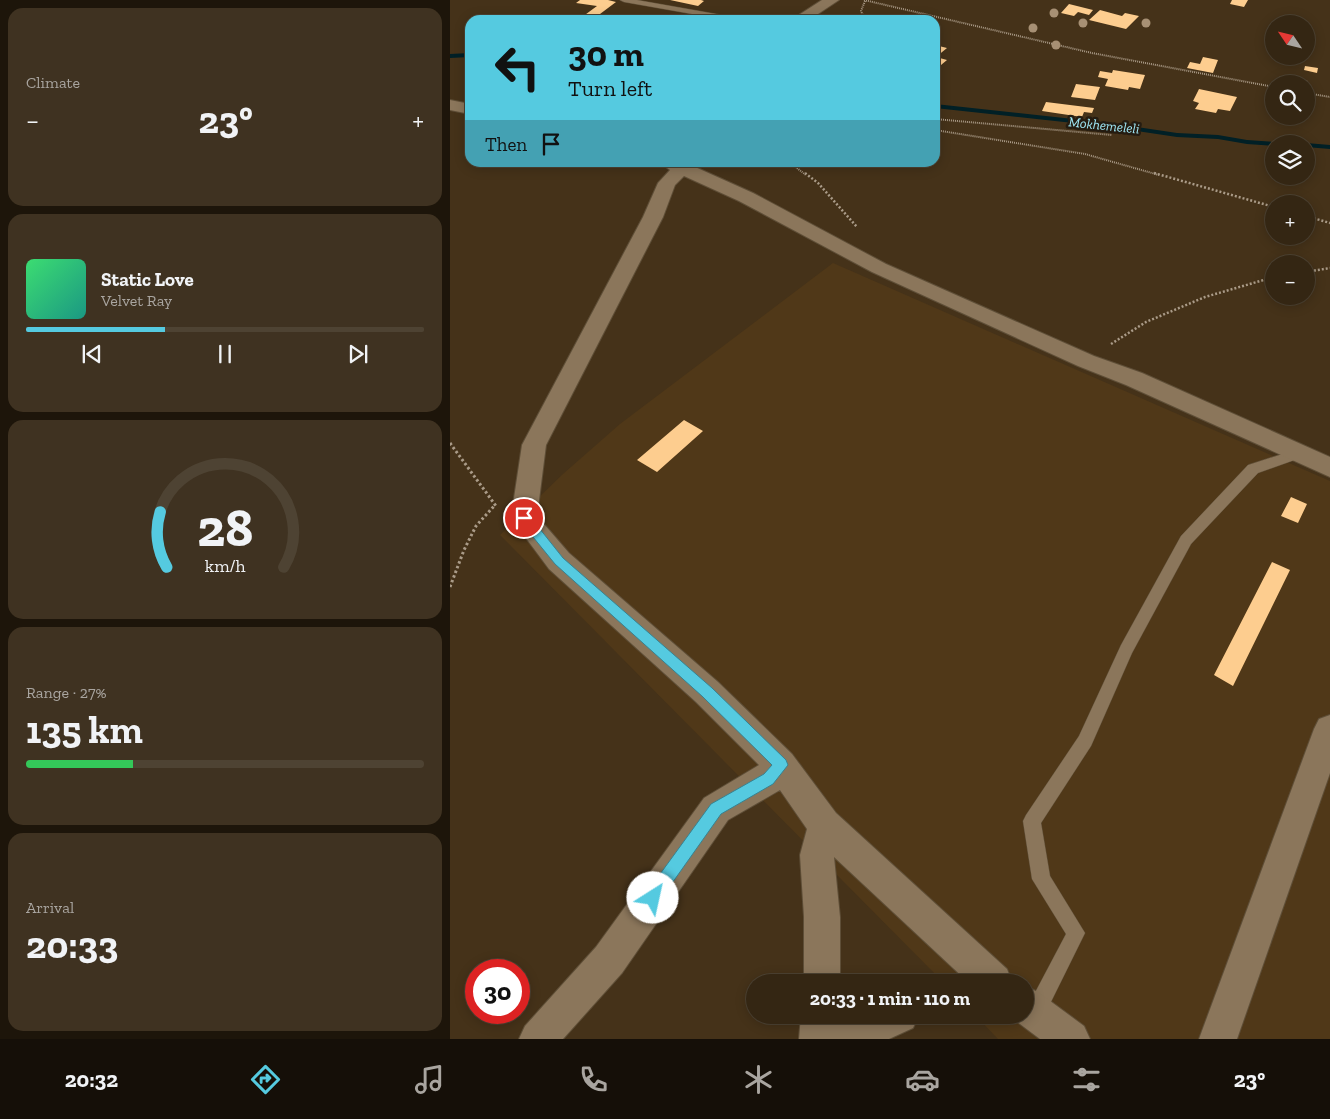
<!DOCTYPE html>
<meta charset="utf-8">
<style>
:root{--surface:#342613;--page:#3f3221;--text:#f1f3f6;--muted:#a9a5a0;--line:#4e4333;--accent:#55cae0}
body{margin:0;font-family:"Zilla Slab",serif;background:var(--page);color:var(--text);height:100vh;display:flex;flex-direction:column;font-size:19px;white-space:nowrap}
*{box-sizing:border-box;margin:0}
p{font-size:16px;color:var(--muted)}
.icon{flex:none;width:28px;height:28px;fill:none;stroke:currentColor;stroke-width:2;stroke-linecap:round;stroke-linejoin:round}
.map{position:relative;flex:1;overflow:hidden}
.side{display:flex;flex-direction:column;gap:8px;padding:8px;background:#1d150a;width:450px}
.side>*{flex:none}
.top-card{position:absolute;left:15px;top:15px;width:475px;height:152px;border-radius:15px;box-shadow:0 2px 12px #0003,0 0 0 1px var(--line);background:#55cae0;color:#111;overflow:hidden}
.needle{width:32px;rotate:305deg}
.tools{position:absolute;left:815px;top:15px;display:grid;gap:10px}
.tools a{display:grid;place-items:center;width:50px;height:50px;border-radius:50%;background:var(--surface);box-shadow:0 2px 12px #0003,0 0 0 1px var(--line);font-size:25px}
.speed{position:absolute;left:15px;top:959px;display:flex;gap:10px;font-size:25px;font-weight:700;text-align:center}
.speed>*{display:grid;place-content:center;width:65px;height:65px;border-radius:50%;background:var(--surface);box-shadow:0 2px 12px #0003,0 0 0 1px var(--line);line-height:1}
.speed .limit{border:8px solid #d22;background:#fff;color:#111}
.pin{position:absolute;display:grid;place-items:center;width:42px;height:42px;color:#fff;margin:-21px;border:2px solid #fff;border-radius:50%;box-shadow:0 1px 5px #0007}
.me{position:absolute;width:55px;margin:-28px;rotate:35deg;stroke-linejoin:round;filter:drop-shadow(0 0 4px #0008)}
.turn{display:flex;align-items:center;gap:18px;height:105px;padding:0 20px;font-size:22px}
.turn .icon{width:65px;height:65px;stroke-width:2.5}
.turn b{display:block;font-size:35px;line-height:42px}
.then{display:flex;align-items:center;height:48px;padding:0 20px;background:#0003;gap:10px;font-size:19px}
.big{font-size:38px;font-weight:700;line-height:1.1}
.side .tile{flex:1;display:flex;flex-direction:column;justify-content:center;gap:8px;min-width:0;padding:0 18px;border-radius:15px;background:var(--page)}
.side .dial{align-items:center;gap:0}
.dial svg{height:130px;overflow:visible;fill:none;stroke:var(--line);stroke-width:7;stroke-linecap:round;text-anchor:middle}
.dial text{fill:var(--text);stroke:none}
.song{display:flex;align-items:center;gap:15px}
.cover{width:60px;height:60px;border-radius:8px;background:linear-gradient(135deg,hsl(140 70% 55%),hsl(170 70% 35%))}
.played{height:5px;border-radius:2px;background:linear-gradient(90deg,var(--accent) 35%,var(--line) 35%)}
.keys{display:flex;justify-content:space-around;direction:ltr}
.heat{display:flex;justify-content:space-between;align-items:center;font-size:28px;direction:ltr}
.charge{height:8px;border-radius:4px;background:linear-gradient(90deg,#34c759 27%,var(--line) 0)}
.trip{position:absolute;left:296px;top:974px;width:288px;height:50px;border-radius:25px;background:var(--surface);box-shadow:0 2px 12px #0003,0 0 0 1px var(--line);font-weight:700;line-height:50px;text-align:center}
.dock{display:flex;height:80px;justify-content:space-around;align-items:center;background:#150f08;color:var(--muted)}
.dock .icon{width:35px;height:35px}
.dock .current{color:var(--accent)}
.dock b{font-size:22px;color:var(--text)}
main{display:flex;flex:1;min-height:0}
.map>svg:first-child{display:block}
.built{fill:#503818}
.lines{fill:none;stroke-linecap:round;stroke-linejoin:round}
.stream{fill:#012026;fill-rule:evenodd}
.building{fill:#fdcd8f}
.lane-casing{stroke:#5e4e37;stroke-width:1}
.street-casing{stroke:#5e4e37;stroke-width:2}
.path-far2{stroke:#aa9b88;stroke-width:2;stroke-dasharray:1 1;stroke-linecap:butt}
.path-far1{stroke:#aa9b88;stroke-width:2.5;stroke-dasharray:2 2;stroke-linecap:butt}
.path{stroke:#aa9b88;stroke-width:3;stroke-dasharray:2.5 2.5;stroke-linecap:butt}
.lane{fill:#8b765b;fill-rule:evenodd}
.street{fill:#8b765b;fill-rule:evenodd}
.tree{fill:#a79074}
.route{fill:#55cae0;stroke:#378392}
.labels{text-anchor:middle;stroke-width:5;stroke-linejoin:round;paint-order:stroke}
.far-water-label{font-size:14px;font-style:italic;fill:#a1ebfa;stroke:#251c11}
</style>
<main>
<section class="side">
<div class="tile"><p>Climate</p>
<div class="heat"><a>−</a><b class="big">23°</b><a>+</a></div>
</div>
<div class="tile">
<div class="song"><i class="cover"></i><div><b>Static Love</b><p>Velvet Ray</p></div></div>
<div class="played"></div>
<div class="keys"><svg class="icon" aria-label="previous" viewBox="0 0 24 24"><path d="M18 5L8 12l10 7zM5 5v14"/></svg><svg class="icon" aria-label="pause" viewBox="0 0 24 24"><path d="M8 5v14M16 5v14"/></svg><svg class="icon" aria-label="next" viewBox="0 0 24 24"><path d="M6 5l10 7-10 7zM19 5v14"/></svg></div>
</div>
<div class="tile dial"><svg viewBox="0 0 100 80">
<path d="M14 69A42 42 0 1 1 86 69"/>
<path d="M14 69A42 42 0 0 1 10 35" stroke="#55cae0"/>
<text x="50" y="56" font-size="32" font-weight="700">28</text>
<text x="50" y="72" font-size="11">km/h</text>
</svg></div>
<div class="tile"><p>Range · 27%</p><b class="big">135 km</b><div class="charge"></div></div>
<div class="tile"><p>Arrival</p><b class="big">20:33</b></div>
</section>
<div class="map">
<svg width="880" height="1039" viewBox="0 0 880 1039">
<rect width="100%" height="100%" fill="#453219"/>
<!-- built -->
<path class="built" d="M383 263 880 481V1039H548L525 1015H575V982H493L50 535 113 474 170 424Z"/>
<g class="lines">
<!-- stream -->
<path class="stream" d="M20 53V57L0 58V54Z
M485 104 660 123 727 133 768 135 797 140 824 142 827 144H824V146L797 144 768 139 727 137 660 127 485 108Z
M856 143 880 145V149L856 147V144H853Z"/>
</g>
<!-- building -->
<path class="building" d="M130 0H158L166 2 142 20H128L147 6 126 3Z
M220 0H251L254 1 248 6Z
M782 0H798L794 7 780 4Z
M619 4 643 10 639 15 628 12 624 16 611 13Z
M650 10 672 16 675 13 689 16 676 29 639 20Z
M485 45 497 48 486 57 497 60 491 65 485 63Z
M753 57 768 60 763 73 737 68 740 62 750 64Z
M855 66 868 68 867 73 854 70Z
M663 70 695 75 690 89 679 87 678 90 655 86 658 79 648 77 650 71 662 73Z
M830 76 858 81 857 84H828Z
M626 84 650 87 645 100 621 97Z
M749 89 787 97 780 111 768 109 766 113 745 109 749 103 743 101Z
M596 102 644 108 642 113 634 112 632 117 592 111Z
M234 420 253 431 207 472 187 460Z
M841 497 857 504 848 523 831 516Z
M822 562 840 570 783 686 764 675Z"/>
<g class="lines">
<!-- lane casing -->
<g class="lane-casing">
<path id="lane" d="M170 0H187L289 18 293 20H276L174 2Z
M848 449 853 451 854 454 853 457 808 473 741 544 682 653 641 746 591 823 600 876 635 933 593 1018 586 1021 579 1018 576 1011 579 1004 616 934 582 879 573 821 576 815 629 736 671 645 731 536 798 465Z"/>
</g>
<!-- street casing -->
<g class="street-casing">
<path id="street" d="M372 0H389L359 20H341Z
M0 100 20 104V114L0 110Z
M209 162H234L303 193 436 264 644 356 692 373 880 457V477L676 385 628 366 422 272 289 201 234 176 225 185 213 217 96 445 87 516 119 553 268 682 342 754 386 813 557 969 562 982H518L384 857 390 917V982H354V917L350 855 357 829 330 790 278 820 172 973 113 1039H69L75 1026 146 947 254 798 309 765 246 702 99 569 61 518 72 445 193 217 208 183 220 170Z
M880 715V773L787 1039H749L864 729 869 719Z
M575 986 588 992 634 1026 640 1039H590L562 1018 560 1015H575Z
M351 1015H389L388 1023 407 1015H469L463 1028 439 1039H349Z"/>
</g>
<!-- path-far2 -->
<path class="path-far2" d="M414 0 642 53 824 87
M415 1 411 11 415 20
M856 93 880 97
M485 119 662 135
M485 130 635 154 709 175
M339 162 356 175"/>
<!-- path-far1 -->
<path class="path-far1" d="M355 173 368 183 407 227
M704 173 824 207
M856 216 880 223
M856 272 880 268
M661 344 696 322 755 297 824 277"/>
<!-- path -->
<path class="path" d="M0 443 46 506
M0 587 14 550 26 526 45 505"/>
<!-- lane -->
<use href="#lane" class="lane"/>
<!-- street -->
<use href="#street" class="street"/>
</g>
<!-- trees -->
<g class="tree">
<circle cx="604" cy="13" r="4.5"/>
<circle cx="633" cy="23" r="4.5"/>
<circle cx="696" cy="23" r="4.5"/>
<circle cx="583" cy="28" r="4.5"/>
<circle cx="606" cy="45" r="4.5"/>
</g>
<!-- route -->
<path class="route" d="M74 513 78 514 113 558 262 688 336 760 338 765 323 784 271 814 208 903 203 905 197 903 195 898 197 892 261 804 314 774 322 765 253 697 105 564 70 521 68 518Z"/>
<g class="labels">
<!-- far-water labels -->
<g class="far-water-label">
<text transform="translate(654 125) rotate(6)" y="5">Mokhemeleli</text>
</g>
</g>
</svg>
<div class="tools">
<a><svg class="needle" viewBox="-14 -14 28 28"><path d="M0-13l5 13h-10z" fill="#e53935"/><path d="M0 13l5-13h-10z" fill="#a9a5a0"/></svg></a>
<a><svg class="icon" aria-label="search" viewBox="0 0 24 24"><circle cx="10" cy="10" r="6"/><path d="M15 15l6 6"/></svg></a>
<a><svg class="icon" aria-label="layers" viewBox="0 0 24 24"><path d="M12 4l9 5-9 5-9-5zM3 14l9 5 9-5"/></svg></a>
<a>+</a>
<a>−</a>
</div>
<div class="speed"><div class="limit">30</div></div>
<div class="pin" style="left:74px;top:518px;background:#d93025"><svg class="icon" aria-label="arrive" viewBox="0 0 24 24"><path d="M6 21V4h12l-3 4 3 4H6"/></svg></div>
<svg class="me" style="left:203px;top:898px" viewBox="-20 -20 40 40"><circle r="19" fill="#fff"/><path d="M0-13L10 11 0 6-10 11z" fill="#55cae0"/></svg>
<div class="trip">20:33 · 1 min · 110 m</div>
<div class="top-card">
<div class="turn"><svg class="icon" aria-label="left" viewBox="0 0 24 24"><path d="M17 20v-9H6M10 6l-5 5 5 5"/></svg><div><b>30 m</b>Turn left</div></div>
<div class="then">Then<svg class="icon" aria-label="arrive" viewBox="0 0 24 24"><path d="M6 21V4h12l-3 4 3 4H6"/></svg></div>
</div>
</div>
</main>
<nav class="dock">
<b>20:32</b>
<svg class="icon current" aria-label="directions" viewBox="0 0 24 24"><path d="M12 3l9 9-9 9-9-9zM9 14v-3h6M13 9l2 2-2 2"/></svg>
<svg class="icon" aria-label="music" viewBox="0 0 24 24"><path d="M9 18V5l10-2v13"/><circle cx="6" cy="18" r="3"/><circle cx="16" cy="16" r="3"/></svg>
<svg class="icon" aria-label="phone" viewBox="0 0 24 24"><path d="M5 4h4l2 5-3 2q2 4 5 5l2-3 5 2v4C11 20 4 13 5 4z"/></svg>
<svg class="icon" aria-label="climate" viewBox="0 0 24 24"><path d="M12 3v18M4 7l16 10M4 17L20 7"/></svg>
<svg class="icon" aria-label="car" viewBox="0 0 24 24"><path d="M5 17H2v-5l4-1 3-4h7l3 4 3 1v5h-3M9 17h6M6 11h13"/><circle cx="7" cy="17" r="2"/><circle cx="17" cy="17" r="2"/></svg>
<svg class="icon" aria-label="filters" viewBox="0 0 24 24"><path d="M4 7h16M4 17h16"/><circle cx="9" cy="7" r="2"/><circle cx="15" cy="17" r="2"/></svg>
<b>23°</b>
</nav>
